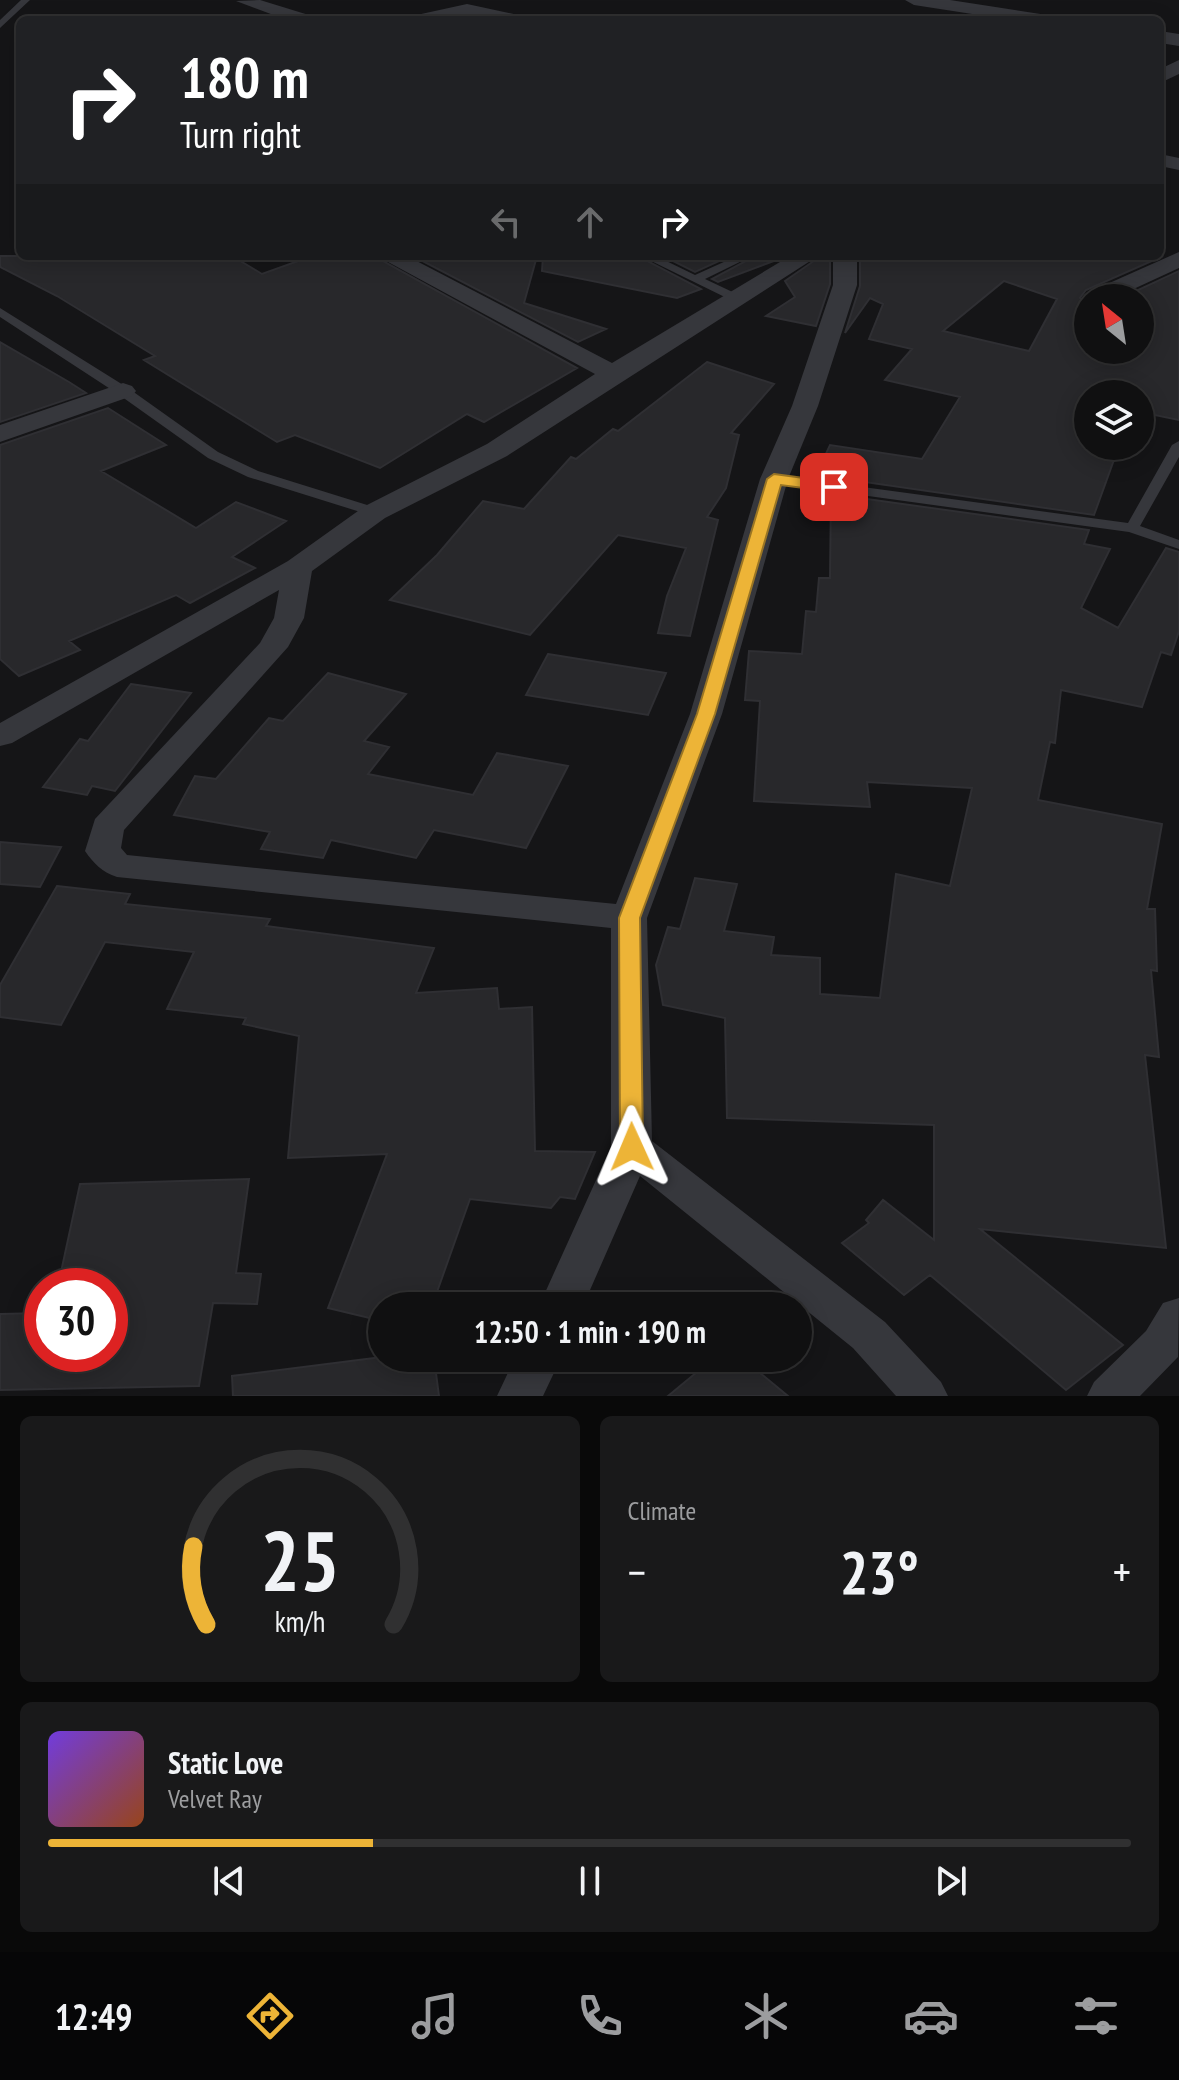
<!DOCTYPE html>
<meta charset="utf-8">
<style>
:root{--surface:#101011;--page:#19191a;--text:#f1f3f6;--muted:#9c9d9f;--line:#303031;--accent:#edb437}
body{margin:0;font-family:"PT Sans Narrow",sans-serif;background:var(--page);color:var(--text);height:100vh;display:flex;flex-direction:column;font-size:30px;white-space:nowrap}
*{box-sizing:border-box;margin:0}
p{font-size:26px;color:var(--muted)}
.icon{flex:none;width:44px;height:44px;fill:none;stroke:currentColor;stroke-width:2;stroke-linecap:round;stroke-linejoin:round}
.map{position:relative;height:1396px;overflow:hidden}
.panel{display:flex;flex-direction:column;gap:20px;padding:20px;background:#090909;flex:1}
.panel>*{flex:none}
.guide{position:absolute;left:16px;top:16px;width:1148px;height:244px;border-radius:12px;box-shadow:0 4px 20px #0003,0 0 0 2px var(--line);background:#202124;color:#fff;overflow:hidden}
.needle{width:52px;rotate:330deg}
.buttons{position:absolute;left:1074px;top:284px;display:grid;gap:16px}
.buttons a{display:grid;place-items:center;width:80px;height:80px;border-radius:50%;background:var(--surface);box-shadow:0 4px 20px #0003,0 0 0 2px var(--line);font-size:40px}
.speed{position:absolute;left:24px;top:1268px;display:flex;gap:16px;font-size:40px;font-weight:700;text-align:center}
.speed>*{display:grid;place-content:center;width:104px;height:104px;border-radius:50%;background:var(--surface);box-shadow:0 4px 20px #0003,0 0 0 2px var(--line);line-height:1}
.speed .limit{border:12px solid #d22;background:#fff;color:#111}
.pin{position:absolute;display:grid;place-items:center;width:68px;height:68px;color:#fff;margin:-34px;border-radius:16px;box-shadow:0 4px 12px #0006}
.me{position:absolute;width:88px;margin:-44px;rotate:359deg;stroke-linejoin:round;filter:drop-shadow(0 0 6px #0008)}
.turn{display:flex;align-items:center;gap:28px;height:168px;padding:0 32px;font-size:36px}
.turn .icon{width:104px;height:104px;stroke-width:2.5}
.turn b{display:block;font-size:56px;line-height:68px}
.lanes{display:flex;align-items:center;height:76px;padding:0 32px;background:#0003;justify-content:center;gap:40px;direction:ltr}
.lanes .off{opacity:.35}
.big{font-size:60px;font-weight:600;line-height:1.1}
.panel .tile{flex:1;display:flex;flex-direction:column;justify-content:center;gap:12px;min-width:0;padding:0 28px;border-radius:12px;background:var(--page)}
.panel .dial{align-items:center;gap:0}
.dial svg{height:208px;overflow:visible;fill:none;stroke:var(--line);stroke-width:7;stroke-linecap:round;text-anchor:middle}
.dial text{fill:var(--text);stroke:none}
.song{display:flex;align-items:center;gap:24px}
.cover{width:96px;height:96px;border-radius:12px;background:linear-gradient(135deg,hsl(260 70% 55%),hsl(20 70% 35%))}
.played{height:8px;border-radius:4px;background:linear-gradient(90deg,var(--accent) 30%,var(--line) 30%)}
.keys{display:flex;justify-content:space-around;direction:ltr}
.heat{display:flex;justify-content:space-between;align-items:center;font-size:44px;direction:ltr}
.panel .tiles{flex:1;display:grid;gap:20px;grid-template-columns:1fr 1fr}
.tile:last-child{grid-column:span 2}
.trip{position:absolute;left:368px;top:1292px;width:444px;height:80px;border-radius:40px;background:var(--surface);box-shadow:0 4px 20px #0003,0 0 0 2px var(--line);font-weight:600;line-height:80px;text-align:center}
.tabs{display:flex;height:128px;justify-content:space-around;align-items:center;background:#060607;color:var(--muted)}
.tabs .icon{width:56px;height:56px}
.tabs .active{color:var(--accent)}
.tabs b{font-size:36px;color:var(--text)}
.map>svg:first-child{display:block}
.building{fill:#28282b;stroke:#2f2f33;stroke-width:2;fill-rule:evenodd}
.lines{fill:none;stroke-linecap:round;stroke-linejoin:round}
.lane{fill:#36373c;fill-rule:evenodd}
.street{fill:#36373c;fill-rule:evenodd}
.route{fill:#edb437;stroke:#9a7524;stroke-width:2}
</style>
<div class="map">
<svg width="1179" height="1396" viewBox="0 0 1179 1396">
<rect width="100%" height="100%" fill="#151517"/>
<!-- building -->
<path class="building" d="M0 256H158L168 261 185 256H232L262 274 312 256H374L577 368 484 422 467 414 380 468 295 435 277 442 144 360 155 356 57 296 0 267Z
M413 256H537L524 303 606 329 578 342Z
M543 256H638L701 289 677 298 542 271Z
M663 256H730L695 272Z
M755 256 779 259 718 282 712 279Z
M821 256H830V284L816 326 766 316 795 297 785 281Z
M860 256H1163L1086 290 1080 298 1088 306V350H1140V298H1121L1179 271V420L1140 412V394H1088V446H1119L1094 515 816 475 830 445 922 459 960 397 885 380 912 349 869 339 883 304 870 298 845 333 860 286ZM1004 281 1057 299 1029 351 943 331Z
M0 342 69 382 86 393 0 422Z
M707 362 774 384 731 433 739 435 726 488 707 517 718 520 690 636 658 633 667 596 686 548 618 535 530 635 390 600 437 555 483 501 524 509 571 457 576 459 613 429 618 431Z
M108 408 166 445 101 471 196 528 236 502 286 521 232 557 255 568 190 603 176 595 69 641 80 650 19 676 0 659V445Z
M831 494 1089 530 1084 544 1110 549 1081 608 1118 628 1166 548 1179 552V631L1171 655 1161 652 1142 707 1061 690 1055 743 1050 742 1038 800 1162 824 1147 909H1155L1157 971 1151 970 1159 1057 1145 1055 1166 1248 980 1229 1123 1345 1066 1390 930 1275 904 1295 842 1243 869 1223 866 1220 883 1200 934 1240V1125L727 1118 725 1018 663 1005 656 965 668 927 680 929 695 878 737 884 724 931 774 937 771 955 820 958V994L880 998 896 874 950 886 972 788 867 782 870 807 754 801 760 701 745 700 749 651 802 654 806 611 816 612 819 578H830Z
M548 654 666 673 648 715 526 695Z
M328 673 406 694 364 741 389 747 368 774 473 795 497 753 568 766 526 848 434 830 416 858 331 840 323 858 261 849 270 832 174 815 195 776 216 779 269 718 283 721Z
M131 684 191 693 115 791 92 786 87 795 43 787 80 739 88 741Z
M0 842 61 847 40 887 0 884Z
M57 886 130 894 125 904 270 919 266 926 434 948 416 993 497 988 499 1009 532 1007 535 1151 595 1152 575 1199 560 1197 551 1208 470 1199 432 1306H382V1321L328 1308 387 1154 288 1158 299 1036 243 1024 246 1018 167 1009 194 952 105 942 61 1025 0 1017V985Z
M249 1179 236 1273 261 1274 257 1304 213 1303 199 1386 0 1390V1314L42 1313V1354H110V1286H58L80 1184Z
M382 1357 434 1358 439 1396H233L232 1376Z
M714 1358H742L788 1396H668Z"/>
<g class="lines">
<!-- lane -->
<path class="lane" d="M21 0H30L0 28V20Z
M641 256H656L695 275 737 256H752L705 279 741 296V302L737 303Z
M0 308 128 388 218 452 258 471 380 509 382 512 375 516 370 515 248 477 208 458 118 394 0 317Z
M1179 441V457L1140 526 1179 540V549L1129 532 774 483 767 479 774 475 1128 523 1172 445Z"/>
<!-- street -->
<path class="street" d="M260 0 312 16 315 20H287L236 1Z
M905 0H950L1047 15 1056 20H1011L914 5Z
M467 4 523 16 526 20H492L467 14 442 20H409L412 16Z
M1160 31 1179 34V46L1160 43Z
M1179 60V74L1160 83V69Z
M1160 154 1179 158V170L1160 166Z
M1179 252V268L1114 298H1088V303L1083 298 1087 293Z
M377 256H407L612 363 790 256H818L507 456 385 518 312 571 304 618 288 647 124 830 121 848 127 855 616 904 690 714 760 479 792 406 833 285V256H857V285L818 406 788 479 722 714 647 918 652 1141 885 1322 941 1382 948 1396H896L853 1348 640 1176 583 1306H539L611 1147V928L117 877C102 872 94 864 85 851L95 819 260 643 274 618 279 590 12 743 0 746V723L288 561 365 506 487 444 595 374Z
M123 383 132 386 136 391 132 396 0 442V425Z
M1179 1298 1178 1357 1140 1396H1087L1094 1382 1146 1331 1163 1303Z
M515 1358H561L543 1396H497Z"/>
</g>
<!-- route -->
<path class="route" d="M774 474 834 482 842 487 834 492 781 485 715 714 640 918 643 1147 640 1153H624L620 1147 619 918 697 714 767 479Z"/>
</svg>
<div class="buttons">
<a><svg class="needle" viewBox="-14 -14 28 28"><path d="M0-13l5 13h-10z" fill="#e53935"/><path d="M0 13l5-13h-10z" fill="#9c9d9f"/></svg></a>
<a><svg class="icon" aria-label="layers" viewBox="0 0 24 24"><path d="M12 4l9 5-9 5-9-5zM3 14l9 5 9-5"/></svg></a>
</div>
<div class="speed"><div class="limit">30</div></div>
<div class="pin" style="left:834px;top:487px;background:#d93025"><svg class="icon" aria-label="arrive" viewBox="0 0 24 24"><path d="M6 21V4h12l-3 4 3 4H6"/></svg></div>
<svg class="me" style="left:632px;top:1147px" viewBox="-20 -20 40 40"><path d="M0-17L14 15 0 8-14 15z" fill="#edb437" stroke="#fff" stroke-width="4"/></svg>
<div class="trip">12:50 · 1 min · 190 m</div>
<div class="guide">
<div class="turn"><svg class="icon" aria-label="right" viewBox="0 0 24 24"><path d="M7 20v-9h11M14 6l5 5-5 5"/></svg><div><b>180 m</b>Turn right</div></div>
<div class="lanes"><svg class="icon off" aria-label="left" viewBox="0 0 24 24"><path d="M17 20v-9H6M10 6l-5 5 5 5"/></svg><svg class="icon off" aria-label="ahead" viewBox="0 0 24 24"><path d="M12 20V5M6 11l6-6 6 6"/></svg><svg class="icon" aria-label="right" viewBox="0 0 24 24"><path d="M7 20v-9h11M14 6l5 5-5 5"/></svg></div>
</div>
</div>
<section class="panel">
<div class="tiles">
<div class="tile dial"><svg viewBox="0 0 100 80">
<path d="M14 69A42 42 0 1 1 86 69"/>
<path d="M14 69A42 42 0 0 1 9 39" stroke="#edb437"/>
<text x="50" y="56" font-size="32" font-weight="700">25</text>
<text x="50" y="72" font-size="11">km/h</text>
</svg></div>
<div class="tile"><p>Climate</p>
<div class="heat"><a>−</a><b class="big">23°</b><a>+</a></div>
</div>
<div class="tile">
<div class="song"><i class="cover"></i><div><b>Static Love</b><p>Velvet Ray</p></div></div>
<div class="played"></div>
<div class="keys"><svg class="icon" aria-label="previous" viewBox="0 0 24 24"><path d="M18 5L8 12l10 7zM5 5v14"/></svg><svg class="icon" aria-label="pause" viewBox="0 0 24 24"><path d="M8 5v14M16 5v14"/></svg><svg class="icon" aria-label="next" viewBox="0 0 24 24"><path d="M6 5l10 7-10 7zM19 5v14"/></svg></div>
</div>
</div>
</section>
<nav class="tabs">
<b>12:49</b>
<svg class="icon active" aria-label="directions" viewBox="0 0 24 24"><path d="M12 3l9 9-9 9-9-9zM9 14v-3h6M13 9l2 2-2 2"/></svg>
<svg class="icon" aria-label="music" viewBox="0 0 24 24"><path d="M9 18V5l10-2v13"/><circle cx="6" cy="18" r="3"/><circle cx="16" cy="16" r="3"/></svg>
<svg class="icon" aria-label="phone" viewBox="0 0 24 24"><path d="M5 4h4l2 5-3 2q2 4 5 5l2-3 5 2v4C11 20 4 13 5 4z"/></svg>
<svg class="icon" aria-label="climate" viewBox="0 0 24 24"><path d="M12 3v18M4 7l16 10M4 17L20 7"/></svg>
<svg class="icon" aria-label="car" viewBox="0 0 24 24"><path d="M5 17H2v-5l4-1 3-4h7l3 4 3 1v5h-3M9 17h6M6 11h13"/><circle cx="7" cy="17" r="2"/><circle cx="17" cy="17" r="2"/></svg>
<svg class="icon" aria-label="filters" viewBox="0 0 24 24"><path d="M4 7h16M4 17h16"/><circle cx="9" cy="7" r="2"/><circle cx="15" cy="17" r="2"/></svg>
</nav>
